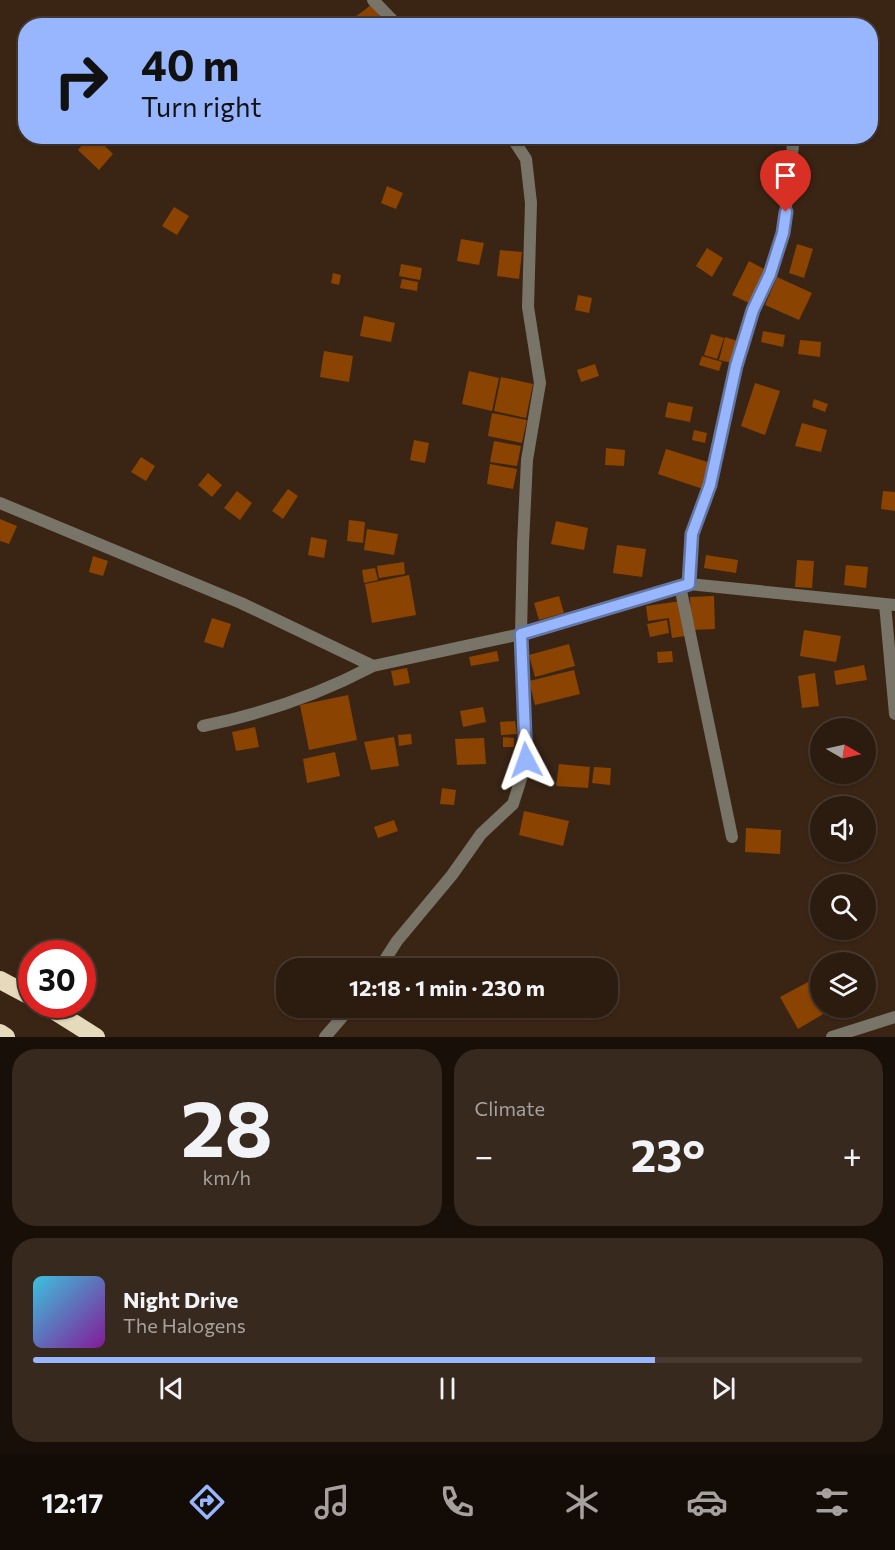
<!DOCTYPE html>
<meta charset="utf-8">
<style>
:root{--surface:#2c1c10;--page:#38291e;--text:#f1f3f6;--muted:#a6a19f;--line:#483a30;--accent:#98b6fd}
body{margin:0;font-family:Commissioner,sans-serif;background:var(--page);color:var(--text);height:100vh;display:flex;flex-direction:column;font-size:22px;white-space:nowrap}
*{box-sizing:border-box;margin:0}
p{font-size:20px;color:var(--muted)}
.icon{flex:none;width:33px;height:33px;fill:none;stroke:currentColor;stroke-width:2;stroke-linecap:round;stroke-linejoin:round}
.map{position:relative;height:1037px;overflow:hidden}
.side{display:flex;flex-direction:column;gap:12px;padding:12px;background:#180f09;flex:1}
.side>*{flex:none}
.hud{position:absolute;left:18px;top:18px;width:860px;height:126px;border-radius:24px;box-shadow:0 2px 4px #0004,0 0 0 2px var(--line);background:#98b6fd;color:#111;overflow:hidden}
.needle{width:39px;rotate:99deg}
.buttons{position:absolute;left:810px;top:718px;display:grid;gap:12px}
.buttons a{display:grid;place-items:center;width:66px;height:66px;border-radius:50%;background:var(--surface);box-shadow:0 2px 4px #0004,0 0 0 2px var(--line);font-size:30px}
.speed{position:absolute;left:18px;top:940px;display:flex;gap:12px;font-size:30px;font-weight:700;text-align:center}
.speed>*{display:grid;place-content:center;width:78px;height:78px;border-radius:50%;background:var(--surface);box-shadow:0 2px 4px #0004,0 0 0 2px var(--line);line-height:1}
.speed .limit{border:9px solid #d22;background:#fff;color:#111}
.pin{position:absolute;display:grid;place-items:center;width:51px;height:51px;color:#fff;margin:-62px -26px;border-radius:50% 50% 50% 0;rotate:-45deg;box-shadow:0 0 6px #0007}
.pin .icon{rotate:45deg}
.me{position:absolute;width:66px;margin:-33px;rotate:356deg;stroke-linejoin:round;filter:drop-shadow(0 0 4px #0008)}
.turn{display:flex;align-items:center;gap:21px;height:126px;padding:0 24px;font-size:27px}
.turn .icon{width:78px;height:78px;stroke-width:2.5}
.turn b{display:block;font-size:42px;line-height:51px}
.big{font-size:45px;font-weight:700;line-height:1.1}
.side .card{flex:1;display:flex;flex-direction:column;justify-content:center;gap:9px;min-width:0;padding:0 21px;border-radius:24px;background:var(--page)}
.side .dial{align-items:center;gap:0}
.dial b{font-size:78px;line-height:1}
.song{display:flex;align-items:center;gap:18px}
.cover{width:72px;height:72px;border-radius:9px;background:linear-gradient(135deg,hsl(190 70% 55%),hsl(290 70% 35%))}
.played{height:6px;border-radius:3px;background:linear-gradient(90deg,var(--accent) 75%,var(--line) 75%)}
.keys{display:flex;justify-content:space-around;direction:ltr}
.heat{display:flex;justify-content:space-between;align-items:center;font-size:33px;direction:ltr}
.side .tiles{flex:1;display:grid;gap:12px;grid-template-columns:1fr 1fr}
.card:last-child{grid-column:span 2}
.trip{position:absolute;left:276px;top:958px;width:342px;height:60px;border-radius:24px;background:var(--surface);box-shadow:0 2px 4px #0004,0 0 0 2px var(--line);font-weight:700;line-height:60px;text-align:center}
.menu{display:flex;height:96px;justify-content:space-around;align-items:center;background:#120b06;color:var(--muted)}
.menu .icon{width:42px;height:42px}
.menu .on{color:var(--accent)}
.menu b{font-size:27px;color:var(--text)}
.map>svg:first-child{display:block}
.building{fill:#8a4300}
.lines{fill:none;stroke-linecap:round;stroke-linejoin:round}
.street{stroke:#787468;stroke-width:12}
.highway{stroke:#e5dabc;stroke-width:18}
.route-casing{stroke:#6376a4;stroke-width:15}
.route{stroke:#98b6fd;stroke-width:10}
</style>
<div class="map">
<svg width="895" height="1037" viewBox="0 0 895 1037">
<rect width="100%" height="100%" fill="#3a2515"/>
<!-- building -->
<path class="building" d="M371 5 387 26H361L355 17Z
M90 136H95L113 154 99 170 78 150Z
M586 136H626L625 145 586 140Z
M387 186 403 193 396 209 381 203Z
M174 207 189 216 177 235 162 226Z
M461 239 484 243 479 265 457 261Z
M797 244 813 249 804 278 789 273Z
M707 248 723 258 712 277 696 266Z
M500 250 522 252 519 279 497 276Z
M749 261 768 271 751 304 732 295Z
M401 264 422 268 420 280 399 276Z
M333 273 341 275 339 285 331 283Z
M777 277 812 293 799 320 765 305Z
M402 279 418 282 417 291 400 288Z
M578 295 592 298 589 313 575 310Z
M364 316 395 323 391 342 360 336Z
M763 331 785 335 783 347 761 342Z
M711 334 724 338 717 359 704 355Z
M725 337 738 341 732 363 719 360Z
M800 340 821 342 820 357 798 354Z
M324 351 353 356 349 382 320 377Z
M702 356 722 362 719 371 699 365Z
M595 364 599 376 581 382 577 370Z
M469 371 499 378 492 411 462 404Z
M501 377 533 384 526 418 494 411Z
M755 383 780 391 765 435 741 426Z
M814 399 828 404 825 412 812 407Z
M668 402 693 407 690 422 665 417Z
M492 413 527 420 522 443 488 436Z
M802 423 827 430 821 452 795 446Z
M694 430 707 433 705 443 692 440Z
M414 440 429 443 425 463 410 460Z
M494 441 521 446 517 466 490 462Z
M606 448 625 450 624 466 605 465Z
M666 449 711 463 703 489 658 474Z
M141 457 155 466 146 481 131 472Z
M490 464 517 469 513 489 487 484Z
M208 473 222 485 212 497 198 485Z
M288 489 298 496 283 519 272 511Z
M237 491 252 503 240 520 224 508Z
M883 491 895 492V511L881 509Z
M0 519 17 526 9 544 0 541Z
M349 520 365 522 363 543 347 541Z
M556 521 588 528 584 550 551 544Z
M367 529 398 534 394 555 364 550Z
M311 537 327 540 324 558 308 555Z
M617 545 646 549 642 577 613 573Z
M706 555 738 560 736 573 704 568Z
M93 556 108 561 103 576 89 572Z
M797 560 814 561 812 588 795 587Z
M404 562 405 574 379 578 377 566Z
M846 565 868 567 866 588 844 585Z
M375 568 378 580 364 583 362 570Z
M409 575 416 615 372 623 365 584Z
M559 596 564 613 539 620 534 603Z
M714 596 715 629 691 630 690 597Z
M681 601 685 636 672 638 669 618 648 621 646 606Z
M212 618 231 624 223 648 204 642Z
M667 620 669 633 650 637 647 624Z
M804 630 841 636 836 662 800 656Z
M569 644 575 666 535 677 529 655Z
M497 651 499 661 471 666 469 657Z
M672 651 673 662 658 663 657 652Z
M864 665 867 680 836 685 834 671Z
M407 668 410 683 394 686 391 671Z
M574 670 580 694 535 705 529 681Z
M815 673 819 706 802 708 798 676Z
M348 695 357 740 309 750 300 705Z
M483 707 486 722 463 727 460 711Z
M515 721 517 734 501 735 500 722Z
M255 727 259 747 236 751 232 732Z
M411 734 412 744 399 746 398 735Z
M394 737 399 766 371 770 364 742Z
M503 737 514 738V747H503Z
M484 738 486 764 457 765 455 739Z
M335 752 340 776 307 783 303 759Z
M559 764 590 767 588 788 556 786Z
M594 767 611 768 610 785 592 783Z
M442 788 456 790 454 805 440 804Z
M524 811 569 821 563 846 519 835Z
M394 820 398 831 378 838 374 827Z
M746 828 781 830 780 854 745 852Z
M808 982 825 1013 798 1029 780 997Z"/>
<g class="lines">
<!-- street -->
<path class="street" d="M373 0 398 26
M0 503 241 603 373 666 521 634 689 584 895 605
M689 584 692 534 710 485 736 366 753 310 770 274 783 233 794 136
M680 586 732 837
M885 604 895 714
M203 726C262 714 320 694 373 666
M379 969 397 941 452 875 481 834 513 804 527 760 521 634 523 544 527 460 540 383 528 307 531 203 526 159 511 136
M325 1037 350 1008
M832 1037 895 1017"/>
<!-- highway -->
<path class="highway" d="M0 980 32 997
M45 1005 96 1037
M0 1033 6 1037"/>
</g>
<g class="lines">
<!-- route casing -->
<g class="route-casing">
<path id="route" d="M526 760 521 634 689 584 692 534 710 485 736 366 753 310 770 274 783 233 786 212"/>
</g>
<!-- route -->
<use href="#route" class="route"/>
</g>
</svg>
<div class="buttons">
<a><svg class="needle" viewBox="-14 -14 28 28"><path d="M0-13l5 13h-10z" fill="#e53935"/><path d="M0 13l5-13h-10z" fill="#a6a19f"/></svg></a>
<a><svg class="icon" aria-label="sound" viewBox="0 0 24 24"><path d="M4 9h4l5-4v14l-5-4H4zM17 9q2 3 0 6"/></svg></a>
<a><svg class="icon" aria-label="search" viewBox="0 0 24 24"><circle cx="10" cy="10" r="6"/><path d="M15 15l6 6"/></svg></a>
<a><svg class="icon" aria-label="layers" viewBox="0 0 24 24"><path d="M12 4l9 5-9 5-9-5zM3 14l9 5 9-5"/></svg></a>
</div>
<div class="speed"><div class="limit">30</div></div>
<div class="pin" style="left:786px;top:212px;background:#d93025"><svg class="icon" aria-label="arrive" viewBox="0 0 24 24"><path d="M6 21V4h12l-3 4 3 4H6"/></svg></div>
<svg class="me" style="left:526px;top:760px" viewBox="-20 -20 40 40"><path d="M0-17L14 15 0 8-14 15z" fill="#98b6fd" stroke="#fff" stroke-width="4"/></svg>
<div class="trip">12:18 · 1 min · 230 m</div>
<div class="hud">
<div class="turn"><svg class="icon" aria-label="right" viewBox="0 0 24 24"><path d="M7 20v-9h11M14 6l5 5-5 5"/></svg><div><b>40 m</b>Turn right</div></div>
</div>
</div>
<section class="side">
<div class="tiles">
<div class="card dial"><b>28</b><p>km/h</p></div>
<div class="card"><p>Climate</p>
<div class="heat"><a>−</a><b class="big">23°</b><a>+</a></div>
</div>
<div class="card">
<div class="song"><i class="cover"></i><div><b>Night Drive</b><p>The Halogens</p></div></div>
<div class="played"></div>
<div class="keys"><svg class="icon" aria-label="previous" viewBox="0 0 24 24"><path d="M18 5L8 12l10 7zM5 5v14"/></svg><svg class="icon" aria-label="pause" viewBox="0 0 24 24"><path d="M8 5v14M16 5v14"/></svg><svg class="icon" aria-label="next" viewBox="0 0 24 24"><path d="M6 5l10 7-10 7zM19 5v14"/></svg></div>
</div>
</div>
</section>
<nav class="menu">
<b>12:17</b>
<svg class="icon on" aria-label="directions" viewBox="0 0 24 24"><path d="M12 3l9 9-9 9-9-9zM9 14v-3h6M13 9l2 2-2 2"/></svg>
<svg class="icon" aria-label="music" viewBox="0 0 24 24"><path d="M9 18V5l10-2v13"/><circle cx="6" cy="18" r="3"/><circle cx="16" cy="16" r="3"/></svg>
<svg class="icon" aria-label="phone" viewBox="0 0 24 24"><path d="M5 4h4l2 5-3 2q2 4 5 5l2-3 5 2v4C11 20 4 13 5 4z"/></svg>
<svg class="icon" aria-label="climate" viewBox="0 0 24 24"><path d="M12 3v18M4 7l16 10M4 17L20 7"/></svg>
<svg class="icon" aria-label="car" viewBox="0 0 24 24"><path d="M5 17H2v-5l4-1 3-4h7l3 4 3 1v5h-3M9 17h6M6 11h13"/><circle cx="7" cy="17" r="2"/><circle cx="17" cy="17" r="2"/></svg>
<svg class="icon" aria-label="filters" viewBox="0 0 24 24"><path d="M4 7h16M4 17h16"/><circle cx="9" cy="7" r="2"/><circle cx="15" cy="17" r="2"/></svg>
</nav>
